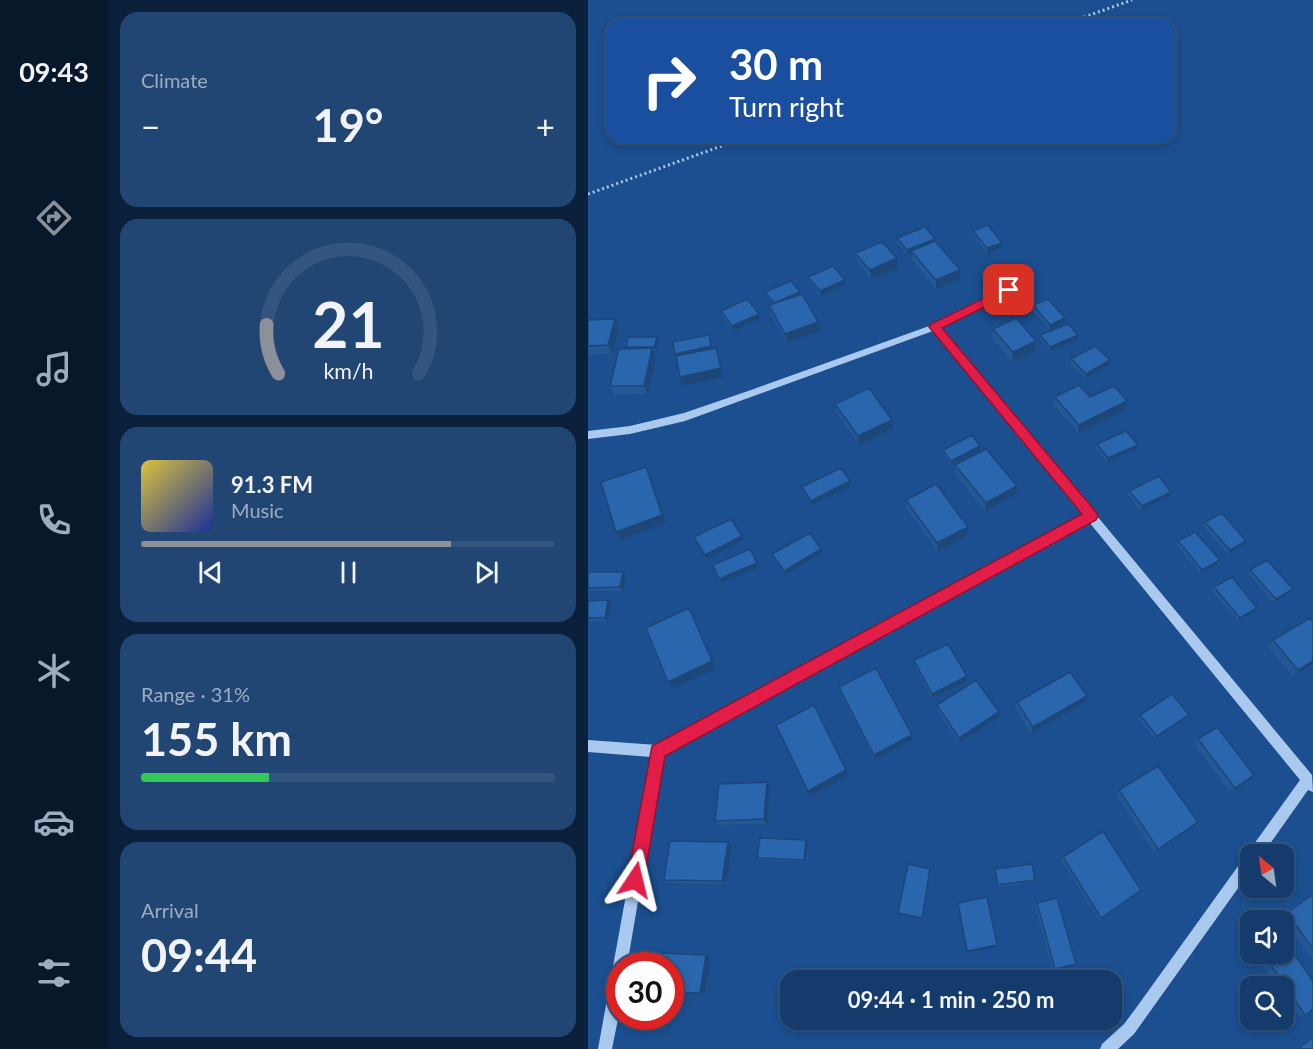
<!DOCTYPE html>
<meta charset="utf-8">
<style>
:root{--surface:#143b6b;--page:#214673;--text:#f1f3f6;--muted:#9dadc1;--line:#33557e;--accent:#8c9099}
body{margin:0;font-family:Lato,sans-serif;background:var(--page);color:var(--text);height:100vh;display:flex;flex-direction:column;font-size:22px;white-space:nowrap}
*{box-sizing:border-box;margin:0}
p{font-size:20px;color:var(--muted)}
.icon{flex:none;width:33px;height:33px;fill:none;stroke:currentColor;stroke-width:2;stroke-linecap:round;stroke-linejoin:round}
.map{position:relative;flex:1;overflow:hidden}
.details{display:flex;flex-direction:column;gap:12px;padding:12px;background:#0b203b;width:480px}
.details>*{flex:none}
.banner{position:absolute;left:18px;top:18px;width:570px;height:126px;border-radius:18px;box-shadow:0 3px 9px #0003,0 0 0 2px var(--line);background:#1a4fa0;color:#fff;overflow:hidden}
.needle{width:39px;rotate:331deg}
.tools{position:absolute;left:652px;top:844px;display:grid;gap:12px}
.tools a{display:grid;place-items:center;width:54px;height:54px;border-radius:12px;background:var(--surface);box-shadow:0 3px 9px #0003,0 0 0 2px var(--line);font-size:30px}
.speed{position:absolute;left:18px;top:952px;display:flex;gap:12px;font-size:30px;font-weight:700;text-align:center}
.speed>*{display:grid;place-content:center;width:78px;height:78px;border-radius:50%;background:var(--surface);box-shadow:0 3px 9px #0003,0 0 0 2px var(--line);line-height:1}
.speed .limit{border:9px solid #d22;background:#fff;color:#111}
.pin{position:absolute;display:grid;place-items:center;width:51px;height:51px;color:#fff;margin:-26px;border-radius:12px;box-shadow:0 3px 9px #0006}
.me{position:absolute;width:66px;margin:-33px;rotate:10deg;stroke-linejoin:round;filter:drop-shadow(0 0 4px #0008)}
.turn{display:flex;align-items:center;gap:21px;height:126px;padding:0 24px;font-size:27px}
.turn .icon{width:78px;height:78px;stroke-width:2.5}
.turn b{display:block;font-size:42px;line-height:51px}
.big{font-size:45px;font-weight:700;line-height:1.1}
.details .tile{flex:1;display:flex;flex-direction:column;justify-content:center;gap:9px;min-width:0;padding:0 21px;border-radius:18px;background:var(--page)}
.details .dial{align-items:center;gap:0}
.dial svg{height:156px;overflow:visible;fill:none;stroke:var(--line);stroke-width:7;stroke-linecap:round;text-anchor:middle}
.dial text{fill:var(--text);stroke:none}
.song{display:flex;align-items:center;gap:18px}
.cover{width:72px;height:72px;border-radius:9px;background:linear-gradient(135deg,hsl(50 70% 55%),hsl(230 70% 35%))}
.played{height:6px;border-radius:3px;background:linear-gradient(90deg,var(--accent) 75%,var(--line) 75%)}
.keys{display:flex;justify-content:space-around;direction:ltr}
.heat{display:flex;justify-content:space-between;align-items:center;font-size:33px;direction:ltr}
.charge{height:9px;border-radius:4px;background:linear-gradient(90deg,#34c759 31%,var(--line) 0)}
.trip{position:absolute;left:192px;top:970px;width:342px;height:60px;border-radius:18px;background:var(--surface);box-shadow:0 3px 9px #0003,0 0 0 2px var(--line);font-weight:700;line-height:60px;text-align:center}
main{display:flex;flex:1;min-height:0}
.tabs{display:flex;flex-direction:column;width:108px;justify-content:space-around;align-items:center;background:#08182b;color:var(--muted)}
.tabs .icon{width:42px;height:42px}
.tabs .on{color:var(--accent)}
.tabs b{font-size:27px;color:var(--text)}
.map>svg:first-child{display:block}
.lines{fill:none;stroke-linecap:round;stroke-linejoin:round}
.path{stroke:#a9c9ee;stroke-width:3;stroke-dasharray:2 3;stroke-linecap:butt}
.minor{fill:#a9c9ee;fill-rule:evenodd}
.wall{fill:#245895}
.shaded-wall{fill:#1d4779}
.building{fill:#2a66ad;stroke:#1d4779;stroke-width:1.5}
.route{fill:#e11d48;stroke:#92132f;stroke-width:1.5}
</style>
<main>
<nav class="tabs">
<b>09:43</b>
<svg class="icon on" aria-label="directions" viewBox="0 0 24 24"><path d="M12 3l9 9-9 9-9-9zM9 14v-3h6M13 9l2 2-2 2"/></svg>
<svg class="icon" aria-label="music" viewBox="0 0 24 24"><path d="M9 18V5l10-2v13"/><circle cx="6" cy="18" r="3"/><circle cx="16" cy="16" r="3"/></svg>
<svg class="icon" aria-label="phone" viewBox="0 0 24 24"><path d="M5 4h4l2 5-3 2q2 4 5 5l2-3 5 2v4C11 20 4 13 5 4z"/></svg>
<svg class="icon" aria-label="climate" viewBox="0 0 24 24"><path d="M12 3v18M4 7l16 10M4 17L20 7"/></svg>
<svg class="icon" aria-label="car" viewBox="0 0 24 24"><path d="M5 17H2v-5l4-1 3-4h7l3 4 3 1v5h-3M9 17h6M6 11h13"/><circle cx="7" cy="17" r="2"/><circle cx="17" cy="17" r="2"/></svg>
<svg class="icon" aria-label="filters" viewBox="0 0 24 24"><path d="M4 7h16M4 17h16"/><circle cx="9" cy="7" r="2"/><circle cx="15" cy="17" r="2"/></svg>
</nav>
<section class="details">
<div class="tile"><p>Climate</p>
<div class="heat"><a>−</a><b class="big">19°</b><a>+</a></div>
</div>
<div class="tile dial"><svg viewBox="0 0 100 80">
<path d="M14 69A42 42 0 1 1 86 69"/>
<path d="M14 69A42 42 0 0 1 8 44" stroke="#8c9099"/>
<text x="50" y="56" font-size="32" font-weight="700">21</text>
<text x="50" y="72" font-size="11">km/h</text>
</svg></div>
<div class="tile">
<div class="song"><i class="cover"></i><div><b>91.3 FM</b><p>Music</p></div></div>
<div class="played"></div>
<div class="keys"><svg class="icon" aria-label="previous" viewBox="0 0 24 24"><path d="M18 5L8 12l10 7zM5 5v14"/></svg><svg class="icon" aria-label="pause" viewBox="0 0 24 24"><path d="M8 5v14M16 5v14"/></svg><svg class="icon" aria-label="next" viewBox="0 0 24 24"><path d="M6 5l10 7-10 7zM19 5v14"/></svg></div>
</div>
<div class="tile"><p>Range · 31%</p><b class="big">155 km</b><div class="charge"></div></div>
<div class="tile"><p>Arrival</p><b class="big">09:44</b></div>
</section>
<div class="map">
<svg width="725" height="1049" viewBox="0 0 725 1049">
<rect width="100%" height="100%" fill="#1b4f8f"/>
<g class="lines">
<!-- path -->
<path class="path" d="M477 24 544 0
M0 194 156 138"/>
<!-- minor -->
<path class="minor" d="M440 278 444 281 443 283 353 328 724 775 725 792 720 790 674 855H663V870L546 1034 530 1049H512L514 1044 536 1024 548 1008 712 780 501 522 75 755 39 966H32V1009L24 1049H10L63 757 0 752V740L69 745 495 515 345 331 97 421 42 434 0 439V431L42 426 96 413 163 390 344 325Z"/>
</g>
<!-- wall -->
<path class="wall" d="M385 231 414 243V248L399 253 385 235Z
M309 238 347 239V242L372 270V279L348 289 324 260V253L319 255 309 243Z
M267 253 310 268 283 279 269 262Z
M220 277 257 280 258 285 232 296 221 281Z
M177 292 213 294 230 322 232 331 199 343 183 314 181 305 184 304 179 297Z
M445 305 477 318 476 323 462 330 444 310Z
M133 311 171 314 172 319 145 331 134 316Z
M27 319 31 328 24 354 0 355V320Z
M405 329 447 350 424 361 404 338Z
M452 335 489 340 462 351 452 339Z
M71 342 68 351H65L68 357 60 394 26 395 22 386 38 348V347Z
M483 359 522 360 521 365 497 378 482 364Z
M467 397H502L539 401 537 410 490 433 466 405Z
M247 404 305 429 271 445 248 412Z
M509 444 550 445 549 449 519 462 508 448Z
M392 446V450L363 465 355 454V450Z
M367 465 428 494 397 511 367 474Z
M263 486 224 505 215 491 214 487Z
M541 491 583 492 582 496 552 510 540 495Z
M318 500 380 535 350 551 318 508Z
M617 522 658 541 656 544 640 554 615 526Z
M590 541 630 564 612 573 588 545Z
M233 549 234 553 197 575 186 558 184 554Z
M662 570 702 593 685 603 660 573Z
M0 572H35L38 576 35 591H0Z
M626 587 667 611 650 621 624 591Z
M0 601 23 604 20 621 0 622Z
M725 622V664L705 676 680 647 685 640Z
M326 660 379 676 378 682 344 699 327 667Z
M251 687 324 735V740L287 760 253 693Z
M499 696 497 702 443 733 427 708 429 702Z
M349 705 411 712 410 718 371 743 349 710Z
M552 715 599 717 567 739 550 718Z
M610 739 661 780 642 792 606 744Z
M179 782 182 787 179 824 131 825 127 821Z
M531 790 606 826 566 852 528 794Z
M218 840 220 842 217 862 171 860 169 858Z
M140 842 144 846 138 884 81 883 76 880Z
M475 857 550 893 511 920 473 860Z
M407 869 447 880 446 882 410 887Z
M342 871 334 919 311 914 310 913Z
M725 892V960L693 916Z
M370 903 409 945 408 947 379 953Z
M449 903 488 964 486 966 465 971 447 906Z
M668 954H696L717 1015 710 1016 696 995V987H690Z
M118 955 123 957 117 994 82 993V966Z
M725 1035V1049H707Z"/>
<!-- shaded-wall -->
<path class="shaded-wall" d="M347 239V244L323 251 324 253 319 255V250Z
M414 243V248L399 253V248Z
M309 258 310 268 283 279 282 270Z
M372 270V279L348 289V280Z
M257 280 258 285 232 296V291Z
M212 292 213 297 186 303Z
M171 314 172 319 145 331 144 326Z
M477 318 476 323 462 330V325Z
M27 319 31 328 24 354 20 345Z
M230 322 232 331 199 343 197 334Z
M121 335 124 351 89 358 87 354Z
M490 335 489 340 462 351V347Z
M69 337 71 342 68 351 66 347Z
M448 341 447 350 424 361 425 352Z
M64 348 68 357 60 394 56 386Z
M128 348 135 377 95 386 92 377Z
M522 360 521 365 497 378 498 374Z
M539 401 537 410 490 433 491 425Z
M304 420 305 429 271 445 270 436Z
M550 445 549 449 519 462 520 458Z
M392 446V450L363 465V461Z
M58 467 62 475 78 523 33 539 28 532Z
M262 481 263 486 224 505 223 501Z
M429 486 428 494 397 511 398 503Z
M583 492 582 496 552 510 554 506Z
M380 527V535L350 551 349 543Z
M154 536 155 540 119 559 117 555Z
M658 541 656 544 640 554 642 550Z
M233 549 234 553 197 575 196 571Z
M632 560 630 564 612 573 614 570Z
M169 563 170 567 133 583 131 579Z
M35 572 38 576 35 591 32 587Z
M705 589 702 593 685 603 688 599Z
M20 600 23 604 20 621 17 618Z
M101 608 128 668 85 688 80 682Z
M669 608 667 611 650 621 652 618Z
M725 661V664L705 676 710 670Z
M379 676 378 682 344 699V694Z
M499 696 497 702 443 733 445 727Z
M411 712 410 718 371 743V738Z
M601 715 599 717 567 739 569 736Z
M324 735V740L287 760 286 755Z
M258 770 260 775 222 796 220 791Z
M666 775 661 780 642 792 647 788Z
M179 782 182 787 179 824 176 819Z
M610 822 606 826 566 852 570 849Z
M218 840 220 842 217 862 216 860Z
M140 842 144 846 138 884 134 881Z
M409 945 408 947 379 953V951Z
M118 955 123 957 117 994 112 993Z
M488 964 486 966 465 971 467 969Z"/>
<!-- building -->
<path class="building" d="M400 225 414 243 399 248 385 231Z
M337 227 347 239 319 250 309 238Z
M347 241 372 270 348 280 323 251Z
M294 242 309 258 282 270 267 253Z
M245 266 257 280 232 291 220 277Z
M203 281 212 292 186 303 177 292Z
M214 294 230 322 197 334 181 305Z
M159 299 171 314 144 326 133 311Z
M460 299 477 318 462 325 445 305Z
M428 318 448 341 425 352 405 329Z
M27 319 20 345 0 346V320Z
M480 324 490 335 462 347 452 335Z
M121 335 123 346 87 354 85 342Z
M40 337H69L66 347H38Z
M507 346 522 360 498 374 483 359Z
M64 348 56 386H22L31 349Z
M128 348 133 368 92 377 88 356Z
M491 385 502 397 526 386 539 401 491 425 467 397Z
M281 388 304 420 270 436 247 404Z
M538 431 550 445 520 458 509 444Z
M384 435 392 446 363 461 355 450Z
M398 449 429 486 398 503 367 465Z
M58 467 74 515 28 532 13 482Z
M253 468 262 481 223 501 214 487Z
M571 476 583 492 554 506 541 491Z
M348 484 380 527 349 543 318 500Z
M634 513 658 541 642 550 617 522Z
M143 519 154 536 117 555 106 537Z
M607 532 632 560 614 570 590 541Z
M222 533 233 549 196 571 184 554Z
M162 549 169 563 131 579 125 565Z
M679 560 705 589 688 599 662 570Z
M0 572H35L32 587 0 588Z
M644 577 669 608 652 618 626 587Z
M20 600 17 618H0V601Z
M101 608 124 661 80 682 58 628Z
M722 618 725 622V661L710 670 685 640Z
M360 644 379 676 344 694 326 660Z
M288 668 324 735 286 755 251 687Z
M482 672 499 696 445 727 429 702Z
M388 680 411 712 371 738 349 705Z
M584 694 601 715 569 736 552 715Z
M226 705 258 770 220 791 188 725Z
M629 727 666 775 647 788 610 739Z
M570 766 610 822 570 849 531 790Z
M179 782 176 819 127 821 131 784Z
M515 831 553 890 513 918 475 857Z
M172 838 218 840 216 860 169 858Z
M82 841 140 842 134 881 76 880Z
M320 864 342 869 334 918 310 913Z
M444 864 447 880 410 885 407 869Z
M725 894V949L699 913Z
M399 897 409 945 379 951 370 903Z
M469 898 488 964 467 969 449 903Z
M696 939 725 981V1009L717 1015 675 954H696Z
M73 953 118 955 112 993 82 992V966H71Z
M725 1037V1049H710Z"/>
<!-- route -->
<path class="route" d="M421 286 427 290 425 293 354 328 508 512 510 516 508 520 77 756 56 880 53 886 47 889 41 886 39 880 64 746 494 514 341 327 343 324Z"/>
</svg>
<div class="tools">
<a><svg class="needle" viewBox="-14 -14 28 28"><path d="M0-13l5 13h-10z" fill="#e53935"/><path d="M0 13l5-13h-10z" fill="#9dadc1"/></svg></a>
<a><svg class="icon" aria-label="sound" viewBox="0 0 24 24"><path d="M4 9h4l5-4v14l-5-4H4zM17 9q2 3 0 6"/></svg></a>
<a><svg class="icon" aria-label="search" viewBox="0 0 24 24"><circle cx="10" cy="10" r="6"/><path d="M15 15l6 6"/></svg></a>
</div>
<div class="speed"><div class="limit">30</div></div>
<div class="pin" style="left:421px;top:290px;background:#d93025"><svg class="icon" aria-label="arrive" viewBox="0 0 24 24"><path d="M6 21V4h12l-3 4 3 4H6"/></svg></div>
<svg class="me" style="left:47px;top:880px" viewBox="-20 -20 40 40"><path d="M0-17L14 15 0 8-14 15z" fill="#e11d48" stroke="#fff" stroke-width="4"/></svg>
<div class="trip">09:44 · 1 min · 250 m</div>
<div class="banner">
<div class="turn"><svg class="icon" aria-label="right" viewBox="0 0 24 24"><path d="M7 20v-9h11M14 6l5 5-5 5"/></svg><div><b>30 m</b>Turn right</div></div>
</div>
</div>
</main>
